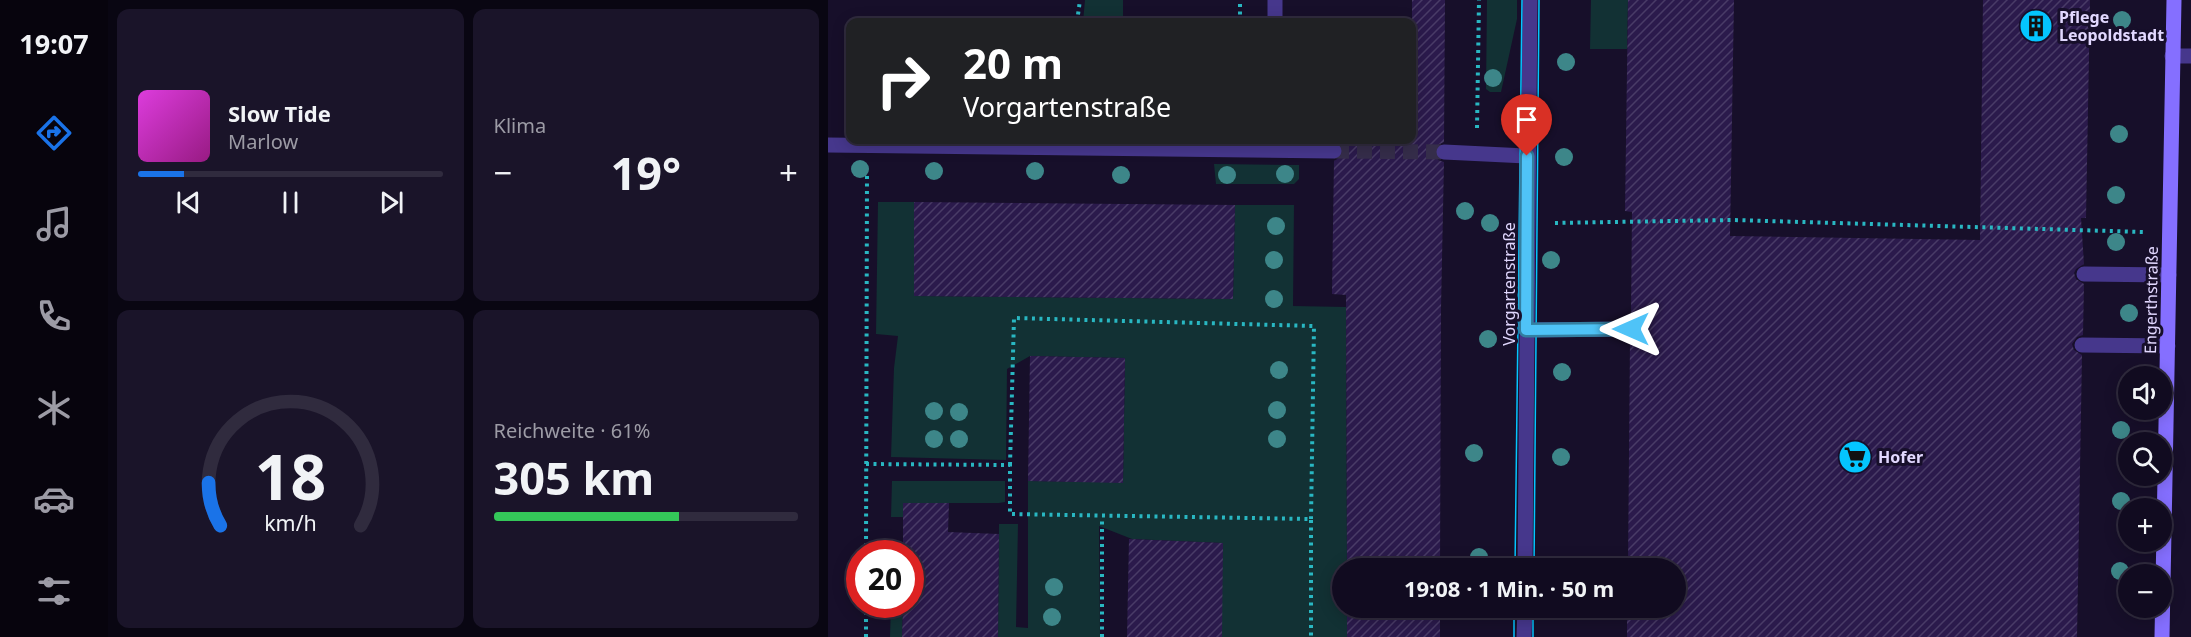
<!DOCTYPE html>
<html lang="de">
<meta charset="utf-8">
<style>
:root{--surface:#110b20;--page:#1a1429;--text:#f1f3f6;--muted:#9c9ba5;--line:#302b3e;--accent:#1a73e8}
body{margin:0;font-family:"Noto Sans",sans-serif;background:var(--page);color:var(--text);height:100vh;display:flex;flex-direction:column;font-size:22px;white-space:nowrap}
*{box-sizing:border-box;margin:0}
p{font-size:20px;color:var(--muted)}
.icon{flex:none;width:33px;height:33px;fill:none;stroke:currentColor;stroke-width:2;stroke-linecap:round;stroke-linejoin:round}
.map{position:relative;flex:1;overflow:hidden}
.details{display:flex;flex-direction:column;gap:9px;padding:9px;background:#090612;width:720px}
.details>*{flex:none}
.banner{position:absolute;left:18px;top:18px;width:570px;height:126px;border-radius:12px;box-shadow:0 3px 15px #0003,0 0 0 2px var(--line);background:#202124;color:#fff;overflow:hidden}
.tools{position:absolute;left:1290px;top:366px;display:grid;gap:12px}
.tools a{display:grid;place-items:center;width:54px;height:54px;border-radius:50%;background:var(--surface);box-shadow:0 3px 15px #0003,0 0 0 2px var(--line);font-size:30px}
.speed{position:absolute;left:18px;top:540px;display:flex;gap:12px;font-size:30px;font-weight:700;text-align:center}
.speed>*{display:grid;place-content:center;width:78px;height:78px;border-radius:50%;background:var(--surface);box-shadow:0 3px 15px #0003,0 0 0 2px var(--line);line-height:1}
.speed .limit{border:9px solid #d22;background:#fff;color:#111}
.pin{position:absolute;display:grid;place-items:center;width:51px;height:51px;color:#fff;margin:-62px -26px;border-radius:50% 50% 50% 0;rotate:-45deg;box-shadow:0 0 6px #0007}
.pin .icon{rotate:45deg}
.me{position:absolute;width:66px;margin:-33px;rotate:270deg;stroke-linejoin:round;filter:drop-shadow(0 0 4px #0008)}
.turn{display:flex;align-items:center;gap:21px;height:126px;padding:0 18px;font-size:27px}
.turn .icon{width:78px;height:78px;stroke-width:2.5}
.turn b{display:block;font-size:42px;line-height:51px}
.big{font-size:45px;font-weight:700;line-height:1.1}
.details .tile{flex:1;display:flex;flex-direction:column;justify-content:center;gap:9px;min-width:0;padding:0 21px;border-radius:12px;background:var(--page)}
.details .dial{align-items:center;gap:0}
.dial svg{height:156px;overflow:visible;fill:none;stroke:var(--line);stroke-width:7;stroke-linecap:round;text-anchor:middle}
.dial text{fill:var(--text);stroke:none}
.song{display:flex;align-items:center;gap:18px}
.cover{width:72px;height:72px;border-radius:9px;background:linear-gradient(135deg,hsl(300 70% 55%),hsl(310 70% 35%))}
.played{height:6px;border-radius:3px;background:linear-gradient(90deg,var(--accent) 15%,var(--line) 15%)}
.keys{display:flex;justify-content:space-around;direction:ltr}
.heat{display:flex;justify-content:space-between;align-items:center;font-size:33px;direction:ltr}
.charge{height:9px;border-radius:4px;background:linear-gradient(90deg,#34c759 61%,var(--line) 0)}
.details .tiles{flex:1;display:grid;gap:9px;grid-template-columns:repeat(2,1fr)}
.trip{position:absolute;left:504px;top:558px;width:354px;height:60px;border-radius:30px;background:var(--surface);box-shadow:0 3px 15px #0003,0 0 0 2px var(--line);font-weight:700;line-height:60px;text-align:center}
main{display:flex;flex:1;min-height:0}
.tab-bar{display:flex;flex-direction:column;width:108px;justify-content:space-around;align-items:center;background:#07040d;color:var(--muted)}
.tab-bar .icon{width:42px;height:42px}
.tab-bar .on{color:var(--accent)}
.tab-bar b{font-size:27px;color:var(--text)}
.map>svg:first-child{display:block}
.green{fill:#123134}
.building{fill:url(#building-hatch)}
.lines{fill:none;stroke-linecap:round;stroke-linejoin:round}
.street-tunnel{stroke:#352d4a;stroke-width:15;stroke-dasharray:15 8;stroke-linecap:butt}
.path{stroke:#29b7c2;stroke-width:4;stroke-dasharray:3 4.5;stroke-linecap:butt}
.lane{stroke:#46378c;stroke-width:15}
.street{stroke:#46378c;stroke-width:15}
.secondary{stroke:#856fff;stroke-width:15}
.tram{stroke:#04c5ff;stroke-width:1.5}
.tree{fill:#3d8689}
.route-casing{stroke:#337fa1;stroke-width:15}
.route{stroke:#4fc3f7;stroke-width:10}
.labels{text-anchor:middle;stroke-width:6;stroke-linejoin:round;paint-order:stroke}
.poi-label{font-size:16px;font-weight:bold;fill:#e2d8ff;stroke:#170f2a;text-anchor:start}
.street-label{font-size:16px;fill:#e2d8ff;stroke:#170f2a}
</style>
<main>
<nav class="tab-bar">
<b>19:07</b>
<svg class="icon on" aria-label="directions" viewBox="0 0 24 24"><path d="M12 3l9 9-9 9-9-9zM9 14v-3h6M13 9l2 2-2 2"/></svg>
<svg class="icon" aria-label="music" viewBox="0 0 24 24"><path d="M9 18V5l10-2v13"/><circle cx="6" cy="18" r="3"/><circle cx="16" cy="16" r="3"/></svg>
<svg class="icon" aria-label="phone" viewBox="0 0 24 24"><path d="M5 4h4l2 5-3 2q2 4 5 5l2-3 5 2v4C11 20 4 13 5 4z"/></svg>
<svg class="icon" aria-label="climate" viewBox="0 0 24 24"><path d="M12 3v18M4 7l16 10M4 17L20 7"/></svg>
<svg class="icon" aria-label="car" viewBox="0 0 24 24"><path d="M5 17H2v-5l4-1 3-4h7l3 4 3 1v5h-3M9 17h6M6 11h13"/><circle cx="7" cy="17" r="2"/><circle cx="17" cy="17" r="2"/></svg>
<svg class="icon" aria-label="filters" viewBox="0 0 24 24"><path d="M4 7h16M4 17h16"/><circle cx="9" cy="7" r="2"/><circle cx="15" cy="17" r="2"/></svg>
</nav>
<section class="details">
<div class="tiles">
<div class="tile">
<div class="song"><i class="cover"></i><div><b>Slow Tide</b><p>Marlow</p></div></div>
<div class="played"></div>
<div class="keys"><svg class="icon" aria-label="previous" viewBox="0 0 24 24"><path d="M18 5L8 12l10 7zM5 5v14"/></svg><svg class="icon" aria-label="pause" viewBox="0 0 24 24"><path d="M8 5v14M16 5v14"/></svg><svg class="icon" aria-label="next" viewBox="0 0 24 24"><path d="M6 5l10 7-10 7zM19 5v14"/></svg></div>
</div>
<div class="tile"><p>Klima</p>
<div class="heat"><a>−</a><b class="big">19°</b><a>+</a></div>
</div>
<div class="tile dial"><svg viewBox="0 0 100 80">
<path d="M14 69A42 42 0 1 1 86 69"/>
<path d="M14 69A42 42 0 0 1 8 47" stroke="#1a73e8"/>
<text x="50" y="56" font-size="32" font-weight="700">18</text>
<text x="50" y="72" font-size="11">km/h</text>
</svg></div>
<div class="tile"><p>Reichweite · 61%</p><b class="big">305 km</b><div class="charge"></div></div>
</div>
</section>
<div class="map">
<svg width="1363" height="637" viewBox="0 0 1363 637">
<defs>
<pattern id="building-hatch" width="6" height="6" patternUnits="userSpaceOnUse" patternTransform="scale(1.5)"><rect width="6" height="6" fill="#2b1a4c"/><path d="M-1 1l2-2M0 6l6-6M5 7l2-2" fill="none" stroke="#493b67"/></pattern>
</defs>
<rect width="100%" height="100%" fill="#170f2a"/>
<!-- green -->
<path class="green" d="M257 0H295V22H255Z
M659 0H689V19L673 92H662L658 89Z
M763 0H800L799 49H762Z
M386 164 471 165V179L466 184H388Z
M50 202H86L87 296 405 299 407 205H466L465 306 518 307 519 568H514V608H519V637H394V543L304 539 271 526 272 637H170L171 524H190L188 627 200 628V481L295 482 297 358 202 356 179 369 178 460 63 457 66 368 70 336 48 334Z
M64 481H177V502L171 503H76L75 517H63Z
M63 605H75L74 637H62Z"/>
<!-- building -->
<path class="building" d="M584 0H617L616 142 608 146 606 152 610 160 616 162 613 308 612 568H519L518 295 504 294 506 161 514 156 516 151 514 146 506 140H584Z
M800 0H906L902 236 1152 240 1155 0H1262L1258 218H1253L1256 264 1248 269 1246 273 1248 279 1256 284 1255 335 1249 337 1244 344 1246 350 1254 355 1249 637H799V608H848V568H800L802 339 808 337 813 329 811 324 803 319 804 212 797 211Z
M86 202 407 205 405 299 86 296Z
M202 356 297 358 295 483 200 481Z
M75 503H121L120 532 171 534 170 637H74L75 604H82V554H75Z
M301 539 395 543 394 637H299Z
M519 608H612V637H519Z"/>
<g class="lines">
<!-- street-tunnel -->
<path class="street-tunnel" d="M506 151 616 152"/>
<!-- path -->
<path class="path" d="M249 22 252 0
M412 22V0
M649 128 651 0
M727 223 905 220 1316 232
M38 464 182 465V514L483 519V637
M182 465 186 318 486 326 483 519
M38 554 39 173
M38 637V604
M274 637V517"/>
<!-- lane -->
<path class="lane" d="M447 0V22
M1256 274 1341 275
M698 330 803 329
M1254 345 1340 346"/>
<!-- street -->
<path class="street" d="M1344 56H1363
M0 145 506 151
M616 152 700 156
M697 568 702 0
M696 637 697 608"/>
<!-- secondary -->
<path class="secondary" d="M1334 637 1346 0"/>
<!-- tram -->
<path class="tram" d="M687 568 694 0
M706 568 711 0
M686 637V608
M705 637V608"/>
</g>
<!-- trees -->
<g class="tree">
<circle cx="1294" cy="20" r="9"/>
<circle cx="738" cy="62" r="9"/>
<circle cx="665" cy="78" r="9"/>
<circle cx="1291" cy="134" r="9"/>
<circle cx="736" cy="157" r="9"/>
<circle cx="32" cy="169" r="9"/>
<circle cx="106" cy="171" r="9"/>
<circle cx="207" cy="171" r="9"/>
<circle cx="457" cy="174" r="9"/>
<circle cx="293" cy="175" r="9"/>
<circle cx="399" cy="175" r="9"/>
<circle cx="1288" cy="195" r="9"/>
<circle cx="637" cy="211" r="9"/>
<circle cx="662" cy="223" r="9"/>
<circle cx="448" cy="226" r="9"/>
<circle cx="1288" cy="242" r="9"/>
<circle cx="446" cy="260" r="9"/>
<circle cx="723" cy="260" r="9"/>
<circle cx="446" cy="299" r="9"/>
<circle cx="1301" cy="313" r="9"/>
<circle cx="660" cy="339" r="9"/>
<circle cx="451" cy="370" r="9"/>
<circle cx="734" cy="372" r="9"/>
<circle cx="449" cy="410" r="9"/>
<circle cx="106" cy="411" r="9"/>
<circle cx="131" cy="412" r="9"/>
<circle cx="1293" cy="430" r="9"/>
<circle cx="106" cy="439" r="9"/>
<circle cx="131" cy="439" r="9"/>
<circle cx="449" cy="439" r="9"/>
<circle cx="646" cy="453" r="9"/>
<circle cx="733" cy="457" r="9"/>
<circle cx="1293" cy="501" r="9"/>
<circle cx="651" cy="557" r="9"/>
<circle cx="1292" cy="571" r="9"/>
<circle cx="226" cy="587" r="9"/>
<circle cx="224" cy="617" r="9"/>
</g>
<g class="lines">
<!-- route casing -->
<g class="route-casing">
<path id="route" d="M699 156 698 330 803 329"/>
</g>
<!-- route -->
<use href="#route" class="route"/>
</g>
<!-- icons -->
<defs>
<g id="building-disc" transform="scale(1.725)"><circle r="9.5" fill="#04c5ff" stroke="#170f2a"/><path d="M-4-6H4V6H1V3H-1V6H-4ZM-2.5-4.3h1.7v1.8h-1.7ZM.8-4.3h1.7v1.8H.8ZM-2.5-1h1.7V.8h-1.7ZM.8-1h1.7V.8H.8Z" fill="#111"/></g>
<g id="supermarket-disc" transform="scale(1.725)"><circle r="9.5" fill="#04c5ff" stroke="#170f2a"/><path d="M-6-5.5h2.5l.6 2H6L4.5 2H-2.5L-4.4-4H-6ZM-1.5 3.2a1.3 1.3 0 1 0 .1 0ZM3 3.2a1.3 1.3 0 1 0 .1 0Z" fill="#111"/></g>
</defs>
<g fill-rule="evenodd">
<use href="#building-disc" x="1208" y="26"/>
<use href="#supermarket-disc" x="1027" y="457"/>
</g>
<g class="labels">
<!-- poi labels -->
<g class="poi-label">
<text x="1231" y="23">Pflege<tspan x="1231" dy="18">Leopoldstadt</tspan></text>
<text x="1050" y="463">Hofer</text>
</g>
<!-- street labels -->
<g class="street-label">
<text transform="translate(681 284) rotate(-90)" y="6">Vorgartenstraße</text>
<text transform="translate(1323 300) rotate(-89)" y="6">Engerthstraße</text>
</g>
</g>
</svg>
<div class="tools">
<a><svg class="icon" aria-label="sound" viewBox="0 0 24 24"><path d="M4 9h4l5-4v14l-5-4H4zM17 9q2 3 0 6"/></svg></a>
<a><svg class="icon" aria-label="search" viewBox="0 0 24 24"><circle cx="10" cy="10" r="6"/><path d="M15 15l6 6"/></svg></a>
<a>+</a>
<a>−</a>
</div>
<div class="speed"><div class="limit">20</div></div>
<div class="pin" style="left:699px;top:156px;background:#d93025"><svg class="icon" aria-label="arrive" viewBox="0 0 24 24"><path d="M6 21V4h12l-3 4 3 4H6"/></svg></div>
<svg class="me" style="left:803px;top:329px" viewBox="-20 -20 40 40"><path d="M0-17L14 15 0 8-14 15z" fill="#4fc3f7" stroke="#fff" stroke-width="4"/></svg>
<div class="trip">19:08 · 1 Min. · 50 m</div>
<div class="banner">
<div class="turn"><svg class="icon" aria-label="right" viewBox="0 0 24 24"><path d="M7 20v-9h11M14 6l5 5-5 5"/></svg><div><b>20 m</b>Vorgartenstraße</div></div>
</div>
</div>
</main>
